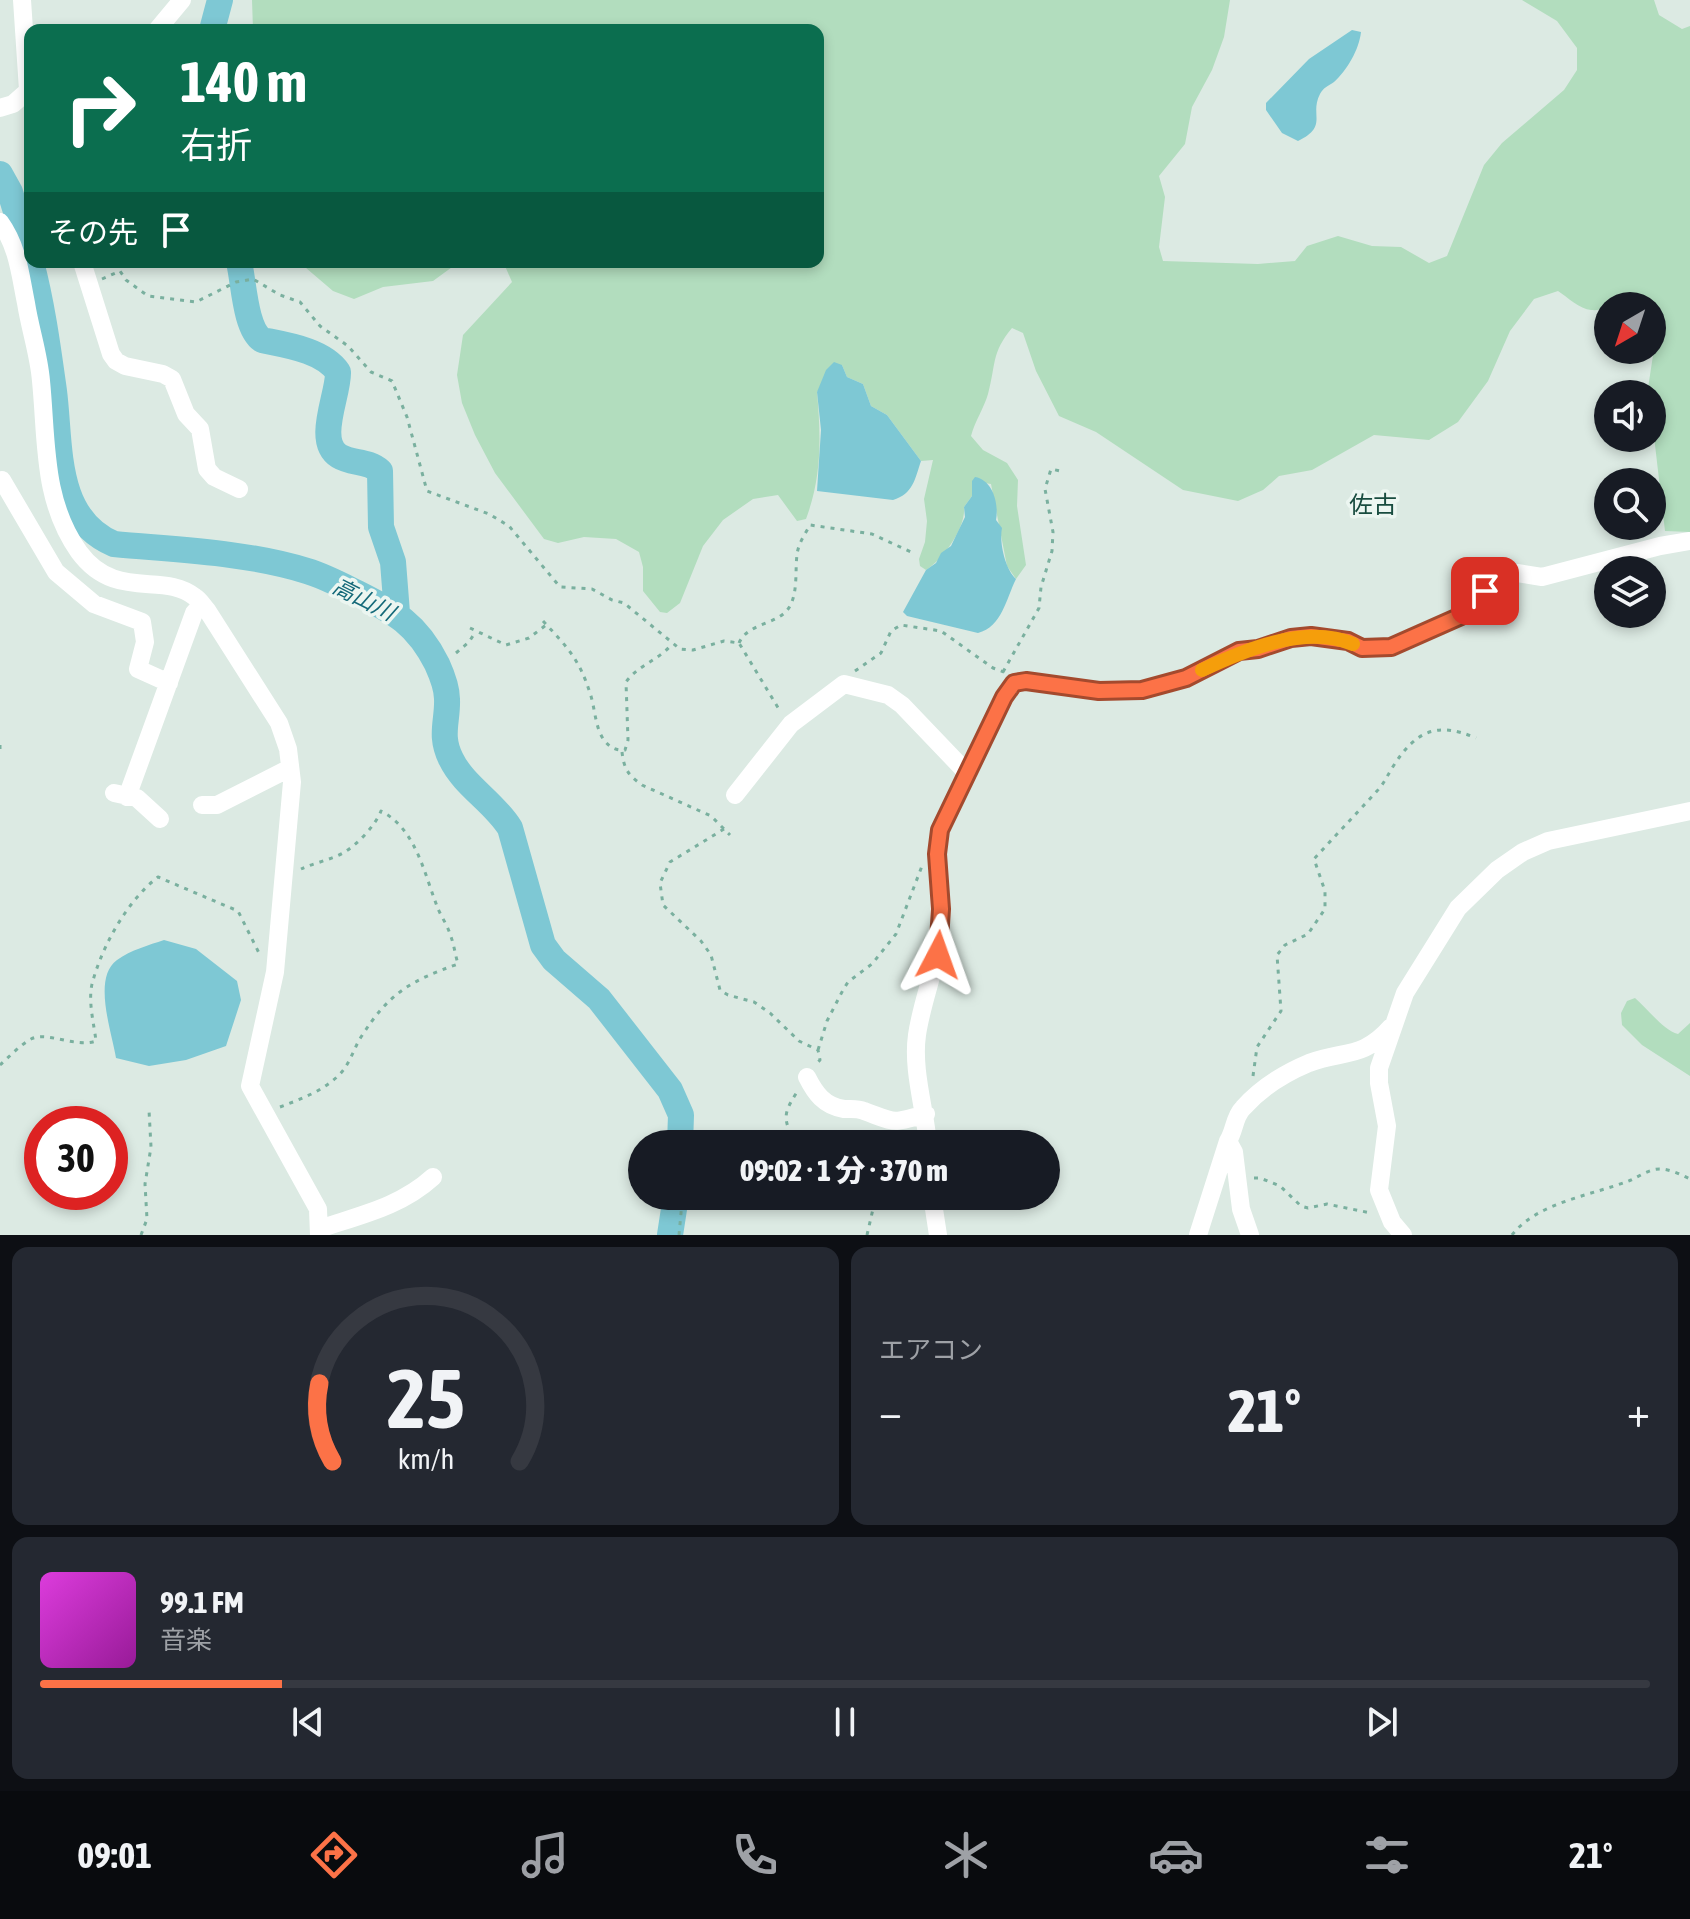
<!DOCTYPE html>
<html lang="ja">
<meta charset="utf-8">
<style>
:root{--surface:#171b24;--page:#242831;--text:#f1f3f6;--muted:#9ea1a6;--line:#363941;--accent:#fc7247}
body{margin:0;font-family:"Asap Condensed","Noto Sans JP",sans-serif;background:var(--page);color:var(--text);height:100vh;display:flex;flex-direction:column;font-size:30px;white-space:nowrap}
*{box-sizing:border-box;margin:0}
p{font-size:26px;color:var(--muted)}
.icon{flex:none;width:44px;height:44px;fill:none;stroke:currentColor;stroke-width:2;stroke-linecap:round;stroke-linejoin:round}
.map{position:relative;height:1235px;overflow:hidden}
.sheet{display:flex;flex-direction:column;gap:12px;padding:12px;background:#0d0f14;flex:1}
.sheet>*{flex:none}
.top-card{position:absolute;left:24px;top:24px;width:800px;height:244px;border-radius:16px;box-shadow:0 4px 12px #0003;background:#0b6e4f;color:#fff;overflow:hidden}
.needle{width:52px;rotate:219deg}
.controls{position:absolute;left:1594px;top:292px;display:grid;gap:16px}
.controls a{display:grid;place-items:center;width:72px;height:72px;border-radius:50%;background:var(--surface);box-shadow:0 4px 12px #0003;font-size:40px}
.speed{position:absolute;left:24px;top:1106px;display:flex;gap:16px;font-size:40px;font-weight:700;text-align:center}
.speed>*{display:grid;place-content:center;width:104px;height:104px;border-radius:50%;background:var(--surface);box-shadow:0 4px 12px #0003;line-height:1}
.speed .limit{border:12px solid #d22;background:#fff;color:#111}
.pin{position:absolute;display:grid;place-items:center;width:68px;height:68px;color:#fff;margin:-34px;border-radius:16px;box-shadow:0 4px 12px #0006}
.me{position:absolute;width:88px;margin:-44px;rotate:4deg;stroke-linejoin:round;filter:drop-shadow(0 0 6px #0008)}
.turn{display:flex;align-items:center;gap:28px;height:168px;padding:0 24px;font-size:36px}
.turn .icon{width:104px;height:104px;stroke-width:2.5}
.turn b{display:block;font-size:56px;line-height:68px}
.then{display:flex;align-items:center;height:76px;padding:0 24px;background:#0003;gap:16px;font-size:30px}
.big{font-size:60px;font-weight:800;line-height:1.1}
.sheet .widget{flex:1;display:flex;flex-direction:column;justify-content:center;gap:12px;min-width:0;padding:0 28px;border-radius:16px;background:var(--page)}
.sheet .dial{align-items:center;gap:0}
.dial svg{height:208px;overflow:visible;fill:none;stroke:var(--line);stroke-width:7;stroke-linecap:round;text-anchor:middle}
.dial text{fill:var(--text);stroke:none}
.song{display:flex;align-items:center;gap:24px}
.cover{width:96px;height:96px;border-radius:12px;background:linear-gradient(135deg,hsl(300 70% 55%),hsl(300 70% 35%))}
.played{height:8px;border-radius:4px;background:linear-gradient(90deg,var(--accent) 15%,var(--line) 15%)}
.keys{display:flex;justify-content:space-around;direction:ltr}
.heat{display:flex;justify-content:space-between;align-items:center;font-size:44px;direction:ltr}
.sheet .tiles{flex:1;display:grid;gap:12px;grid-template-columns:1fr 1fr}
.widget:last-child{grid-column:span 2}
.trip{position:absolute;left:628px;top:1130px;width:432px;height:80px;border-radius:40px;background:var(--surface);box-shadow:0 4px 12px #0003;font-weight:800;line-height:80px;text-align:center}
.menu{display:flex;height:128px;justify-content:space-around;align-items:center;background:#090b0e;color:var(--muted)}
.menu .icon{width:56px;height:56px}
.menu .active{color:var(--accent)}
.menu b{font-size:36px;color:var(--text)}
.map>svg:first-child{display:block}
.green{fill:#b2ddbe}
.water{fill:#7ec8d4}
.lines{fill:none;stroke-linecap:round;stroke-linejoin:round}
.river{stroke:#7ec8d4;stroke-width:26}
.path{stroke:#7ab09f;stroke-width:3;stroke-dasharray:4 6;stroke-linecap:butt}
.minor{stroke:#fff;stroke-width:18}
.route-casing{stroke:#a44a2e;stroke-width:20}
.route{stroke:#fc7247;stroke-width:14}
.slow{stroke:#f59e0b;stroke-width:14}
.labels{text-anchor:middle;stroke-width:7;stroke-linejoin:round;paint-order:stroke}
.water-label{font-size:22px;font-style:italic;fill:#146979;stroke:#ecf6f1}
.quarter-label{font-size:24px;fill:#184c3f;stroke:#ecf6f1}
</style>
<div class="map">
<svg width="1690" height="1235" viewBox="0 0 1690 1235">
<rect width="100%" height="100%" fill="#dceae3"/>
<!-- green -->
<path class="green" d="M252 0H1230L1224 37 1212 70 1192 107 1185 144 1159 176 1165 197 1159 247 1163 261 1258 264 1295 261 1307 246 1338 236 1372 246 1401 247 1429 263 1447 256 1484 165 1502 143 1564 90 1577 70V48L1557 21 1522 0H1654L1659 15 1682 29 1690 26V532L1665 531 1652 419V394H1649L1648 388 1658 323 1652 306 1645 297C1621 295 1610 312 1591 310 1580 309 1567 297 1558 291L1534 299 1510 331 1488 381 1458 422 1429 440 1374 435 1312 470 1279 476 1263 490 1238 501 1183 490 1096 432 1059 416 1036 371 1023 333 1012 328C991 353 996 365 988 394 984 408 975 421 971 436L983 450 1007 463 1018 480 1017 506 1026 565 1016 579 1007 566 991 484 972 481V496L964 507C966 528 943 559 926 570L920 566 919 559 925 542 927 521 924 499 933 460 921 461 887 415 871 406 863 384 847 377 842 365 817 392C821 437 822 476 806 519L797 521 778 495 753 499 723 520 703 546 680 603 667 613 660 612 643 591V567L639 552 616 539 584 537 558 543 544 539 495 473 475 435 462 403 457 375 463 335 512 282 505 266 491 262H818V30H253Z
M299 262H459L433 281 383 287 354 299 333 291Z
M1635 998C1648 1009 1663 1030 1678 1034L1690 1023V1076L1642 1045 1622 1025 1621 1013 1627 1001Z"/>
<!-- water -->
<path class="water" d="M1352 30 1361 32C1359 50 1347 70 1334 82 1328 86 1323 88 1320 94 1309 115 1329 126 1298 141L1282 133 1266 110V103L1309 59Z
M834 362 842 365 847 377 863 384 871 406 887 415 921 461C915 479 913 494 893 500L817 491 821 430 817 392 826 370Z
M975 477C993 480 999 504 996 520L1002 528C999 542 1005 569 1016 579 1006 599 1002 627 978 633L907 616 903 612 926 570 936 563 941 553 951 546 965 517 964 507 972 496V481Z
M164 940 196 949 237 981 241 1000 226 1046 186 1060 149 1066 116 1058C112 1032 92 978 117 960 131 950 149 945 164 940Z"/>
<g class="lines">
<!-- river -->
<path class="river" d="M212 30 220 0
M0 174 10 192 30 257
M31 262C42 303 48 348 54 391 61 445 53 518 114 544 177 550 246 552 307 571 324 576 341 585 357 593 395 612 417 624 437 664 442 675 447 687 447 699 448 721 439 735 451 759 464 786 494 802 510 828L543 945 554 960 599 999 670 1090 681 1115 680 1144
M239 262C244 283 245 328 262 340 286 345 323 350 338 372 339 394 315 441 339 456 352 464 368 460 380 471L381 527 393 562 397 613
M670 1235 676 1196"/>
<!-- path -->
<path class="path" d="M102 279 120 271 126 280 148 296 196 302 236 282 253 279 280 295 300 302 320 326 348 346 371 372 392 381 407 417 427 491 489 514 509 526 560 587 592 589 612 600 624 603 680 649 693 650 724 641 739 643 780 711
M543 621C566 646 579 658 590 693 595 707 595 728 604 740 610 748 617 751 625 750L628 740 626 682C637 666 659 660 672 644
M470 628 506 645 529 638 546 625
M739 643C748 622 780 625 790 606 798 591 795 570 797 555 798 544 805 534 810 525L872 534 911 552
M456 653 469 642 476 631
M855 671 881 653 891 631 901 625 941 631 993 668 1004 672
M1003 672 1039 608 1041 587 1052 551 1053 532 1045 489 1051 469 1060 471
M0 745V754
M622 752C624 769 628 775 642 785L711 816 730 835
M724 829 670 862 660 883 663 905 701 941 711 955 720 990 728 995 754 1002 770 1013 799 1041 818 1050 820 1060 817 1063
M818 1050 827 1021 843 990 848 982 872 964 896 934 922 866
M0 1065C9 1057 20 1045 31 1039 47 1031 75 1048 96 1041 94 1024 88 1002 92 984 102 946 127 901 158 877L238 911 260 955
M1253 1076 1257 1047 1281 1011 1277 955 1285 945 1308 934 1325 909V891L1314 859C1335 836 1356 814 1377 791 1384 784 1388 774 1394 765 1416 731 1437 721 1476 738
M280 1107C301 1099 323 1091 339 1075 350 1064 353 1050 361 1037 389 993 410 981 458 964 455 954 454 944 450 934 447 924 440 915 437 906 424 873 416 829 381 811 375 826 357 845 343 853 330 860 314 863 301 869
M794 1144C785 1118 781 1117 797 1092
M1254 1178H1260L1280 1186 1301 1206 1308 1208 1327 1204 1371 1213
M141 1235 147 1219 145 1184 151 1147 149 1110
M679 1235 682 1202
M867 1235 876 1196
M1512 1235C1537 1202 1594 1195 1631 1180 1640 1176 1649 1169 1660 1169 1670 1169 1682 1175 1690 1179"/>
<!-- minor -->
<path class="minor" d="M22 0 28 90
M157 30 182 0
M0 108 13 104 30 89
M0 222C18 247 20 274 26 303 30 329 39 355 41 381 47 440 42 500 79 552 116 602 163 571 195 597 200 600 203 606 207 610L279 723 288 749 292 782 275 972 250 1086 318 1209 319 1235
M82 262 111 354 116 361 125 366 163 374 172 379 186 414 200 429 207 469 214 477 239 489
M2 480 56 572 94 604 142 622 145 642 138 669 169 683
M114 793 137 798 160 819
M735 795 791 724 844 684 888 695 902 705 968 774
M127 797 194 613 202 604
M202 805H217L290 768
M807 1077C815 1093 824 1106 844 1109 851 1109 857 1108 864 1111 897 1123 890 1124 926 1114
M1228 1141 1234 1152 1241 1209 1250 1235
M928 1144C925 1109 912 1070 917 1035 922 1000 937 968 939 933 942 898 934 864 940 830L1004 697 1014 683 1026 681 1099 691 1142 690 1186 678 1239 651 1258 649 1291 638 1311 636 1348 641 1362 648 1391 647 1461 616 1472 608 1495 581 1507 575 1517 573 1542 577 1660 546 1690 541
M932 1196 938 1235
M319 1229C360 1215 400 1207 433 1177
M1198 1235 1228 1141C1235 1130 1234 1117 1243 1108 1260 1089 1285 1073 1309 1063 1344 1050 1363 1059 1391 1027
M1403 1235 1392 1222 1379 1190 1387 1126 1379 1083V1068L1405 993 1458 908 1497 870 1523 852 1548 841 1690 811"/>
</g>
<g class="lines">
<!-- route casing -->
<g class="route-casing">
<path id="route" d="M938 955 941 909 937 854 940 830 1004 697 1014 683 1026 681 1099 691 1142 690 1186 678 1239 651 1258 649 1291 638 1311 636 1348 641 1362 648 1391 647 1461 616 1472 608 1485 591"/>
</g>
<!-- route -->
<use href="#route" class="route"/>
<!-- slow -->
<path class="slow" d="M1202 670C1244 650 1306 624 1353 644"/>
</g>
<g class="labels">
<!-- water labels -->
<g class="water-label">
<text transform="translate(364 599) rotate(27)" y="8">高山川</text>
</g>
<!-- quarter labels -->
<g class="quarter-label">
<text x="1373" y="513">佐古</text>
</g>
</g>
</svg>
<div class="controls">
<a><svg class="needle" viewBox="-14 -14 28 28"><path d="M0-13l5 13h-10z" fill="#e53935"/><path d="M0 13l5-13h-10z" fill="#9ea1a6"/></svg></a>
<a><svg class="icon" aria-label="sound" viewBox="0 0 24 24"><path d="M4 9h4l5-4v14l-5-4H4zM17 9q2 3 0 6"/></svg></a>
<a><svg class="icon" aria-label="search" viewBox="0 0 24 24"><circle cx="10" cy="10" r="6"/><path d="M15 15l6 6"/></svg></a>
<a><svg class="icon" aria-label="layers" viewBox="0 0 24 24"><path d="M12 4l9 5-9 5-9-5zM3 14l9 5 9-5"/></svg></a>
</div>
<div class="speed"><div class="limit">30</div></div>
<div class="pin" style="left:1485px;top:591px;background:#d93025"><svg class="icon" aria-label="arrive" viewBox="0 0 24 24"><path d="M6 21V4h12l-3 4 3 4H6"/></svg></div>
<svg class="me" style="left:938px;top:955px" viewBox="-20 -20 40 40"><path d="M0-17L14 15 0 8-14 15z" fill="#fc7247" stroke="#fff" stroke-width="4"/></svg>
<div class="trip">09:02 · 1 分 · 370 m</div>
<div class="top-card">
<div class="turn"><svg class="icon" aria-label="right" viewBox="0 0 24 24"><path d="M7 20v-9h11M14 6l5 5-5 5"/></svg><div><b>140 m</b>右折</div></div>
<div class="then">その先<svg class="icon" aria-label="arrive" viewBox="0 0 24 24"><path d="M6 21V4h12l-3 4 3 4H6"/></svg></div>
</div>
</div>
<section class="sheet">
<div class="tiles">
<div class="widget dial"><svg viewBox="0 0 100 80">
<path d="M14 69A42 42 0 1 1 86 69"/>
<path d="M14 69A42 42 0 0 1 9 39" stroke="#fc7247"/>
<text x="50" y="56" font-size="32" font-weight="700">25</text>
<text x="50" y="72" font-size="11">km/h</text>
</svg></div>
<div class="widget"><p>エアコン</p>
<div class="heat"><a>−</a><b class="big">21°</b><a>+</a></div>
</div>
<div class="widget">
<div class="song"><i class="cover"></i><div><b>99.1 FM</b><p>音楽</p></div></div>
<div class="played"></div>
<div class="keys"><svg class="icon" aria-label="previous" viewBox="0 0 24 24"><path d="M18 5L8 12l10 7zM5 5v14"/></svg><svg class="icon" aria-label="pause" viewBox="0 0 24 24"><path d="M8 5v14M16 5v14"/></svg><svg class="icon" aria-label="next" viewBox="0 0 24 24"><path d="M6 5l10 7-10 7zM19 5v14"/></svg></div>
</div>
</div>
</section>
<nav class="menu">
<b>09:01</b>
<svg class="icon active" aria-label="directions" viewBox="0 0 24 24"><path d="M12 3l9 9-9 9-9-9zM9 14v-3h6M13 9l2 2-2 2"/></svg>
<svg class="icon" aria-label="music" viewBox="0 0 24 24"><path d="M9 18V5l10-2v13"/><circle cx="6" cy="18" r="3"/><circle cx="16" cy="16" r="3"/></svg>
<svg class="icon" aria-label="phone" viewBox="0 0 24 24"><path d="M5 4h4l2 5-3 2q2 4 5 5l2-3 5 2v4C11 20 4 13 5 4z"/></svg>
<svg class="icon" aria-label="climate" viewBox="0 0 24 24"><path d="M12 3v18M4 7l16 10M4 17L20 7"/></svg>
<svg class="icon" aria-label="car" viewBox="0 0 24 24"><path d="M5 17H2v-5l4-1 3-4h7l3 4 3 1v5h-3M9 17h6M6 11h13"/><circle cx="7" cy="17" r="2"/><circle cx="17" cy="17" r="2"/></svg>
<svg class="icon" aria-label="filters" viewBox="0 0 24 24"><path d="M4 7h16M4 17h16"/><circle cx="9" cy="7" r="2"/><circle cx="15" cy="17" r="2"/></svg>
<b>21°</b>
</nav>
